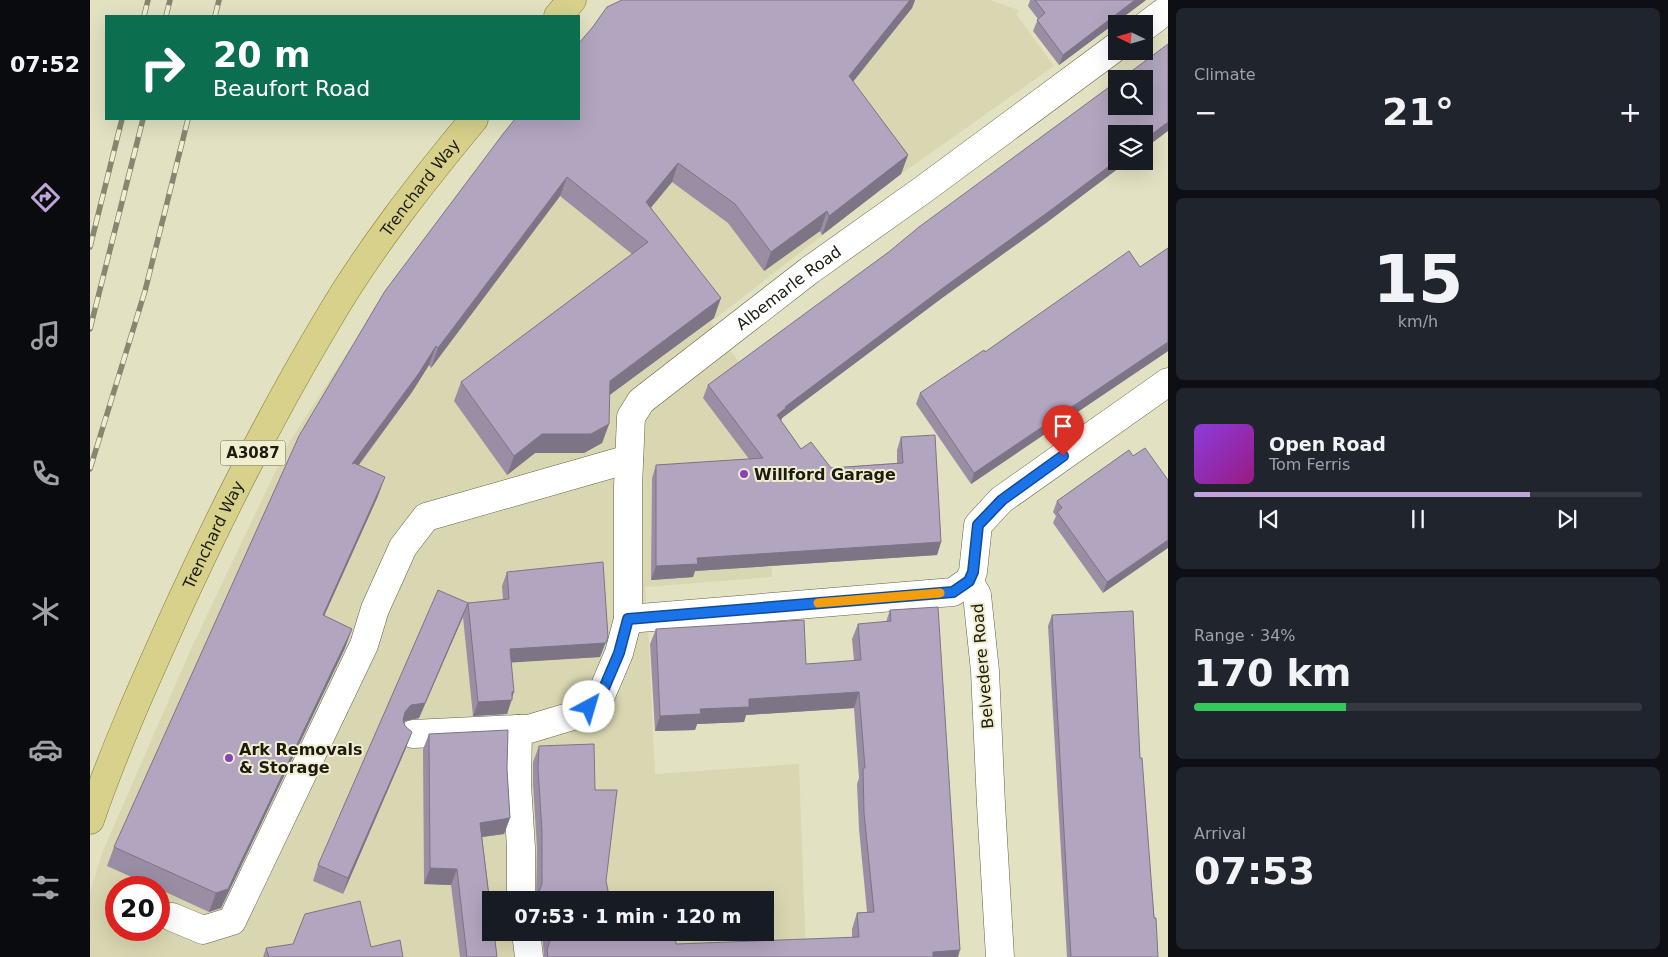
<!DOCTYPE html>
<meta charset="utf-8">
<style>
:root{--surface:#171b24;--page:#20242c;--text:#f1f3f6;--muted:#9ea1a6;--line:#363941;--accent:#c1a4da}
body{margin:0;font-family:"DejaVu Sans",sans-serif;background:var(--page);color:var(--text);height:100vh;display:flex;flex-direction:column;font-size:19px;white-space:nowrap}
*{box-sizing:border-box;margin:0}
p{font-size:16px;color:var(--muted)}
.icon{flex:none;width:28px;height:28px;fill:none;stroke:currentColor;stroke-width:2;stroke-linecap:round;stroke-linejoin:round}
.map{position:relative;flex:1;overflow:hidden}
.sheet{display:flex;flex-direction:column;gap:8px;padding:8px;background:#0d0f14;width:500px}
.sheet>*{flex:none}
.banner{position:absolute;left:15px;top:15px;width:475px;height:105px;border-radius:0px;box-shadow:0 5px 20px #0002;background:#0b6e4f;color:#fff;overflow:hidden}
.needle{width:32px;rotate:275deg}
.controls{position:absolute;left:1018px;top:15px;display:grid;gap:10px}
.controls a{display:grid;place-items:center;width:45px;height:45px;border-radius:0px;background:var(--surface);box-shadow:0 5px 20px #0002;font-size:25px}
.speed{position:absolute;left:15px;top:876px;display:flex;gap:10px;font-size:25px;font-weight:700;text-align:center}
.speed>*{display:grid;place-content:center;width:65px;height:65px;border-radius:50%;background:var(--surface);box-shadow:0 5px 20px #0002;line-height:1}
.speed .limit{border:8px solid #d22;background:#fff;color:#111}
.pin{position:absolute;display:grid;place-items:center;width:42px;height:42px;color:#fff;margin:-51px -21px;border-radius:50% 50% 50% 0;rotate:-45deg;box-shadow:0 0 5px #0007}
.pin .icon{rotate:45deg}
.me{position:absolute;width:55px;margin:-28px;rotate:39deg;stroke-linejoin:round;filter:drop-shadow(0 0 4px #0008)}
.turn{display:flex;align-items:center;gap:18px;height:105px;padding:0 25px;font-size:22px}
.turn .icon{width:65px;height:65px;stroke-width:2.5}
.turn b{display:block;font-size:35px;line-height:42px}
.big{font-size:38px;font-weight:700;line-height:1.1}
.sheet .widget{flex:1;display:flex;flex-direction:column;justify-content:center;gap:8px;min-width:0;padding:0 18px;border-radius:8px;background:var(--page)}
.sheet .dial{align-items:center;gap:0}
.dial b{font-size:65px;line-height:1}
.song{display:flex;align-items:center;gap:15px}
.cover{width:60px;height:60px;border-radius:8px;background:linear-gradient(135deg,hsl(270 70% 55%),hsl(310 70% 35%))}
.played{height:5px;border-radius:2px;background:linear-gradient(90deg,var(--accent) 75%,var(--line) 75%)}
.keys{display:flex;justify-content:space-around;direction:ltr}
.heat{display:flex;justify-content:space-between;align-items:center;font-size:28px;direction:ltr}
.charge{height:8px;border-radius:4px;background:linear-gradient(90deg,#34c759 34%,var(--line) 0)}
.trip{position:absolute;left:392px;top:891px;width:292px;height:50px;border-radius:0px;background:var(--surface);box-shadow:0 5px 20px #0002;font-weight:700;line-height:50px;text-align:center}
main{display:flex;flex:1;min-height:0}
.dock{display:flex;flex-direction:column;width:90px;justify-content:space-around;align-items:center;background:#090b0e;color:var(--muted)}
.dock .icon{width:35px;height:35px}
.dock .selected{color:var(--accent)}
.dock b{font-size:22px;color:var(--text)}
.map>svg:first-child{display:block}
.built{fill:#d9d7b1;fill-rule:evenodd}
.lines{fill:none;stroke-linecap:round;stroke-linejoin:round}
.minor-casing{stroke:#646247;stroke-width:29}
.major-casing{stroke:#847e2f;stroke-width:29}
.minor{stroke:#fff;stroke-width:28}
.major{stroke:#d7d18c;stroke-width:28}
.rail-casing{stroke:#878670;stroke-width:5.5}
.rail{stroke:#f0eecf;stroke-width:4;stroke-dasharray:11;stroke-linecap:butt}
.wall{fill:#998ea4}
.shaded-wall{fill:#7d7486}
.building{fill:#b2a5bf;stroke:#7d7486}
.route-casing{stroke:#114b97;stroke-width:12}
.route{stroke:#1a73e8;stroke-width:9}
.slow{stroke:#f59e0b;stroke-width:9}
.poi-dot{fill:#8743b8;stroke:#f0eecf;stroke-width:2}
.labels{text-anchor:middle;stroke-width:4;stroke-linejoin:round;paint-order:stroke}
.shield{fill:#f0eecf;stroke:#5c5a49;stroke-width:1}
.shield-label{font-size:15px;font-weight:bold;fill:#1c1b10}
.street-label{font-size:16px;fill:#1c1b10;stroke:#f0eecf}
.poi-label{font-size:16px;font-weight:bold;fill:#1c1b10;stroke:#f0eecf;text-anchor:start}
</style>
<main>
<nav class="dock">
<b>07:52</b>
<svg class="icon selected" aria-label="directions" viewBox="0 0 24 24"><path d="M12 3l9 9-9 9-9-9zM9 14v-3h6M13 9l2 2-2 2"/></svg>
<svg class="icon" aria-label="music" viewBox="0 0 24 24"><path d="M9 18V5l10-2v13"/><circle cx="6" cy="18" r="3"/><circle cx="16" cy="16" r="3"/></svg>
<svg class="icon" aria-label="phone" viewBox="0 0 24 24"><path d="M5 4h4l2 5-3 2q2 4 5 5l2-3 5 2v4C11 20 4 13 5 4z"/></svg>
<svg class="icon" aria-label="climate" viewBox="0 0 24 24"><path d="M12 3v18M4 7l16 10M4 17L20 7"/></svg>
<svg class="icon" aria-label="car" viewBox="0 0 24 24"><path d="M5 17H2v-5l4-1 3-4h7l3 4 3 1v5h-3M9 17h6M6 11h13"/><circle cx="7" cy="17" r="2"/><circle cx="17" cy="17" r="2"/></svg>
<svg class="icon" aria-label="filters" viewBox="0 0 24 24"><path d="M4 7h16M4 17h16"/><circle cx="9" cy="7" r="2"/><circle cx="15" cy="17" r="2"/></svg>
</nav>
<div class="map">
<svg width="1078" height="957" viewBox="0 0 1078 957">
<rect width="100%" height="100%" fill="#e2e1c2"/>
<!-- built -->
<path class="built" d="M534 0H900L929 10 926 14 964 66 811 174 621 322 679 406 716 455 680 477 682 577 555 587 559 643 565 774 709 764 716 957H0V892L13 851 101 649 199 443 286 308 489 119ZM26 888H69V930H26ZM401 900H676V932H401Z"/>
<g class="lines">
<!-- minor casing -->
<g class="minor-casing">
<g id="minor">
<path d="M1054 27 1078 9"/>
<path d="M538 619 863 592 879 581"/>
<path d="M323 734 428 729"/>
<path id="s1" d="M431 900V848L427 784 428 729H439L489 714 509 700 529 653 538 619V487L541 417 551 401 720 270 834 189 1026 47"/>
<path d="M82 917 113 930 142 921 274 645 285 609 313 547 336 517 539 459"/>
<path d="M436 932 439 957"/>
<path d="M910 957 901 804 895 671 887 595 879 581 883 572 888 525 911 500 1078 382"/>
</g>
</g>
<!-- major casing -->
<g class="major-casing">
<g id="major">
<path d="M468 16 482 0"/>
<path id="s2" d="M0 820C25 747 57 677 88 608 133 510 182 413 237 321 279 249 331 183 384 119"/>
</g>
</g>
<!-- minor -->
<use href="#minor" class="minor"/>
<!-- major -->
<use href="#major" class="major"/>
<!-- rail casing -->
<g class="rail-casing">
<path id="rail" d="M54 16 58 0
M76 16 80 0
M125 16 129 0
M0 247 32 119
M0 329 53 119
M0 469 55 291 98 119"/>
</g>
<!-- rail -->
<use href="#rail" class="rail"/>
</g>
<!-- wall -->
<path class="wall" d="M532 0H825L822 8 763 82 818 155 811 174 732 235 730 231 674 271 638 223 582 182 561 207 624 318 519 395V424L512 443 494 453H445L417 475 364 401 371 382 542 254 470 196 341 368 339 365 322 392 269 465 288 496 234 616 255 648 131 908 119 912 69 889V888H66L17 866 24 847Z
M940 0H1056L969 65 943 31 948 19 938 6Z
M1026 161H1038L956 223 852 298 692 418 691 421 711 449 741 468 807 463V450L811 437 851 542 847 555 605 571 603 577 561 580 562 478 566 465 659 459 613 398 618 385Z
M1078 248V351L881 484 826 404 830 393 1050 267Z
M1043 456 1078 480 1013 593 963 523 966 516 963 512 967 501Z
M417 572 510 657 421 662 422 699 417 714 383 716 373 617 378 603 413 600 412 586Z
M378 603 372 619 329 718 315 721 314 722 316 748 253 894 223 881 228 865Z
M800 610 868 957H454L452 932H585L586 944 762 938V929L767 913 777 912 769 829 767 784 769 778 764 708 656 715 654 722 607 724 605 730 565 731 560 644 566 629 716 664 764 661 762 639 768 624 796 622Z
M962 615 1050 758 1068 957H977L958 626Z
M339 734 417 769 420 818 414 834 392 837 407 957H370L361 885 334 884 333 749Z
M449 746 505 790 516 881 520 900H446L447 848 443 784V762Z
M281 947 313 957H173L176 948Z"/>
<!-- shaded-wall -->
<path class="shaded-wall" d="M820 0H825L822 8 752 95 759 76Z
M1045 0H1056L969 65 973 55Z
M1078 122V131L1054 149V140Z
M818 155 811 174 732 235 739 216Z
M1026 161H1038L956 223 852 298 692 418 691 421 687 415 695 407 857 285Z
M588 163 582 182 550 221 556 202Z
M477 177 470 196 341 368 348 348Z
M737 211 730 231 674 271 681 252Z
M631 298 624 318 513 400 520 381Z
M1078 342V351L881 484 884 473Z
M346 346 339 365 322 392 255 483 262 464Z
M519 424 512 443 494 453H445L417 475 424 456 452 434Z
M295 477 288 496 226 634 233 615Z
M1078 540V548L1013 593 1017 582Z
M851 542 847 555 605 571 603 577 561 580 566 566 607 558Z
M378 603 372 619 329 718 315 721 309 727 315 712Z
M262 629 255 648 131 908 119 912 126 893Z
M518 637 510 657 415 663 420 649Z
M422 692H424L417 714 383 716 388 702Z
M769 692 764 708 656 715 654 722 607 724 605 730 565 731 570 716 659 699Z
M322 732 316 748 253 894 258 878Z
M420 818 414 834 385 838 390 823Z
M340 868 367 869 361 885 334 884Z
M870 950 868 957H841L843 952Z"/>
<!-- building -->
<path class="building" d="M532 0H820L759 76 818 155 739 216 737 211 681 252 645 204 588 163 556 202 631 298 520 381 519 424 501 434H452L424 456 371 382 558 242 477 177 348 348 346 346 329 373 262 464 264 463 295 477 233 615 262 629 138 889 126 893 24 847 209 436 295 291 413 134 425 119H489V43L502 28 517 7Z
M945 0H1045L973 55 947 20 955 13Z
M1078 44V122L1054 140V134H1026V161L961 210 857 285 695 407 696 408 687 415 711 449 721 442 741 468 813 463 811 437 845 435 851 542 607 558 608 564 566 566V465L673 458 618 385 800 251 829 227 1026 82V106H1054V79H1031Z
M1078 248V342L884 473 830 393 894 350 895 352 1039 251 1050 267Z
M1055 448 1078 480V540L1017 582 967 512 972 508 967 501 1039 450 1043 456Z
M513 562 518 637 516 643 420 649 424 692H422V700L388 702 378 603 419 599 417 572Z
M348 590 378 603 335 703 321 705 315 712 313 720 315 726 322 732 258 878 228 865Z
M848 607 870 950 843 952V957H458L457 950 460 940 459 932H585L586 944 769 937 767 913 784 912 774 813 773 768H775L769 692 659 699V707L610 709 611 714 570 716 566 629 714 620 716 664 771 660 768 624 801 621 800 610Z
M1043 611 1050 758H1052L1064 918H1066L1068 957H981L962 615Z
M418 730 417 769 420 818 390 823 401 913V932H404L407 957H377L367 869 340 868 339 734Z
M504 744 505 790H527L516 881 520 900H449L448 894 452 884V832L448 768 449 746Z
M270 901 281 947 310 940 313 957H179L176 948 203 944 215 914Z"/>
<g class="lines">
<!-- route casing -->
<g class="route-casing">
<path id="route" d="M499 707 509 700 529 653 538 619 863 592 879 581 883 572 888 525 912 500 973 456"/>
</g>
<!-- route -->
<use href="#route" class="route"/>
<!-- slow -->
<path class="slow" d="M728 603 850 593"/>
</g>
<!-- markers -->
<g class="poi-dot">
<circle cx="654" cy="474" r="5"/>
<circle cx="139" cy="758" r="5"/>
</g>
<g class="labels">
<!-- shield labels -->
<rect class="shield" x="130.5" y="440.5" width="65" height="25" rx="4"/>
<g class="shield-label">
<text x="163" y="458">A3087</text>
</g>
<!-- street labels -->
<g class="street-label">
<text dy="6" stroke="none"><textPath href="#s2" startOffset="716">Trenchard Way</textPath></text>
<text dy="6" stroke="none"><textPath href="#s1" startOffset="752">Albemarle Road</textPath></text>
<text dy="6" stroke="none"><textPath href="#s2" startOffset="311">Trenchard Way</textPath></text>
<text transform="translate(892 666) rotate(-95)" y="6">Belvedere Road</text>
</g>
<!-- poi labels -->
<g class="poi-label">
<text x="664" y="480">Willford Garage</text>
<text x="149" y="755">Ark Removals<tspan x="149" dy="18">&amp; Storage</tspan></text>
</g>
</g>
</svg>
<div class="controls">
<a><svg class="needle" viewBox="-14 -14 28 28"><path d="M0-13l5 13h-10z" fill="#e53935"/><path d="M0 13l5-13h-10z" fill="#9ea1a6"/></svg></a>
<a><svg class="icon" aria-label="search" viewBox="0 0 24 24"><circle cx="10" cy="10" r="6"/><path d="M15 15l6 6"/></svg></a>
<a><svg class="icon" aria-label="layers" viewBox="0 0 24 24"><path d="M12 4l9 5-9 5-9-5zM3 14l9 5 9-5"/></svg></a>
</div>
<div class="speed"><div class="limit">20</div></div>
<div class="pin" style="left:973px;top:456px;background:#d93025"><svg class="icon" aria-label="arrive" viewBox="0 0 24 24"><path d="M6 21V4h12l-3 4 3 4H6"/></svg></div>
<svg class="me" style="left:499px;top:707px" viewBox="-20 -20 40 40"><circle r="19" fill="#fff"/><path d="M0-13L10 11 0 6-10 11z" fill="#1a73e8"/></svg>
<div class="trip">07:53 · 1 min · 120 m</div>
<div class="banner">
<div class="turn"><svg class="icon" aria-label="right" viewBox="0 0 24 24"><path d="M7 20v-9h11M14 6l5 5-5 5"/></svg><div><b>20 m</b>Beaufort Road</div></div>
</div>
</div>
<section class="sheet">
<div class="widget"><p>Climate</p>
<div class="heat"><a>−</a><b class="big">21°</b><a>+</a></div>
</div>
<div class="widget dial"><b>15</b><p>km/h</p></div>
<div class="widget">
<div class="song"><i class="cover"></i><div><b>Open Road</b><p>Tom Ferris</p></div></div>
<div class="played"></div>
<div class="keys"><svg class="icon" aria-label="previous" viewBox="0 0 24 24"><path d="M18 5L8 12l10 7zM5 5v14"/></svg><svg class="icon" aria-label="pause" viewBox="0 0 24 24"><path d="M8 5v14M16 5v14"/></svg><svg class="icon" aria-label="next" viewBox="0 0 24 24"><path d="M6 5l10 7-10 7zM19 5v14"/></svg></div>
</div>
<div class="widget"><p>Range · 34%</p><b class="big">170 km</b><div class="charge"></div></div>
<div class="widget"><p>Arrival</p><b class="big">07:53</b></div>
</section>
</main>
